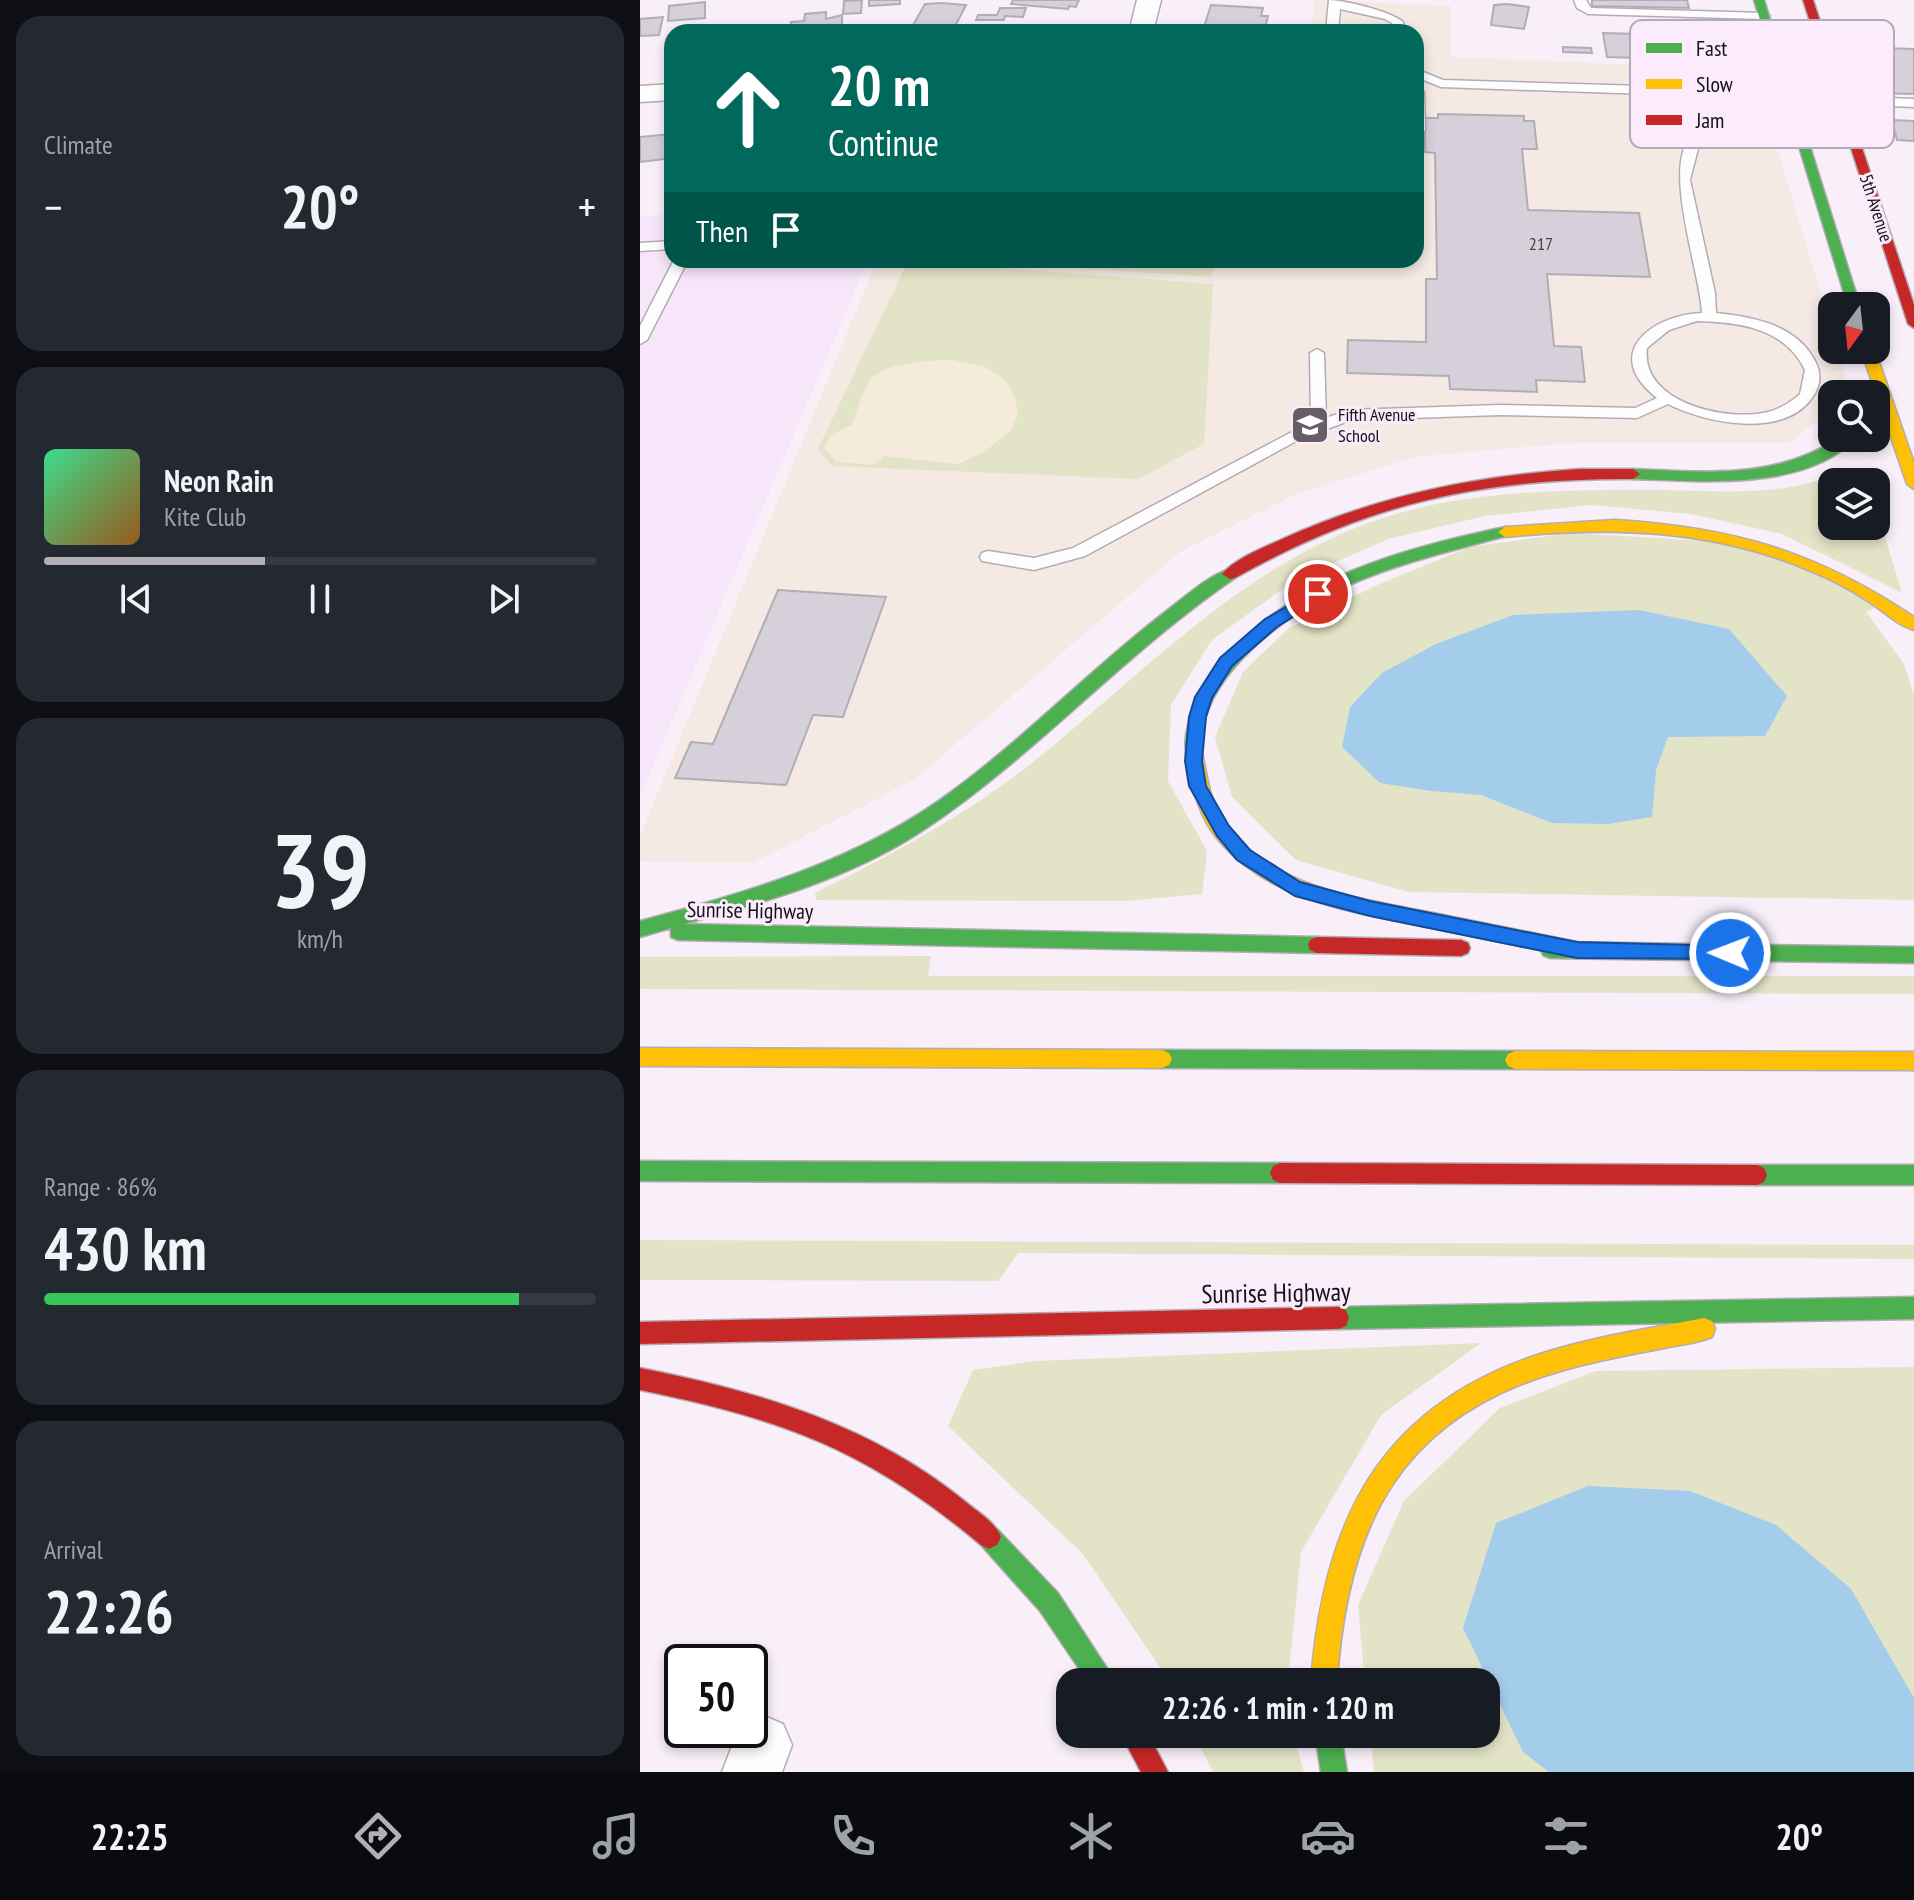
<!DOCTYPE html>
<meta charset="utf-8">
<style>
:root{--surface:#171b24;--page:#242831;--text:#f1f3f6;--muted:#9ea1a6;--line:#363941;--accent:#b2b0b5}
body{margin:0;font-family:"PT Sans Narrow",sans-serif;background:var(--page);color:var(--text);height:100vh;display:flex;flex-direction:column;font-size:30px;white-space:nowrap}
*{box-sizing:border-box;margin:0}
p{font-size:26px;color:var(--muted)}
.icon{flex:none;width:44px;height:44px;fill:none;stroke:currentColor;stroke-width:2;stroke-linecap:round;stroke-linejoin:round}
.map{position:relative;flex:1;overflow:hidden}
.side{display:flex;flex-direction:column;gap:16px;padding:16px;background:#0d0f14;width:640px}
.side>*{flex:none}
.guide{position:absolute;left:24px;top:24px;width:760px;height:244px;border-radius:24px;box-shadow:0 4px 12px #0003;background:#00695c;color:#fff;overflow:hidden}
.needle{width:52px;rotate:195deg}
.buttons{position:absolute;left:1178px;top:292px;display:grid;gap:16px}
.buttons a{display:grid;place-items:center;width:72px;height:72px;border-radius:16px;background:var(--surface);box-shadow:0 4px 12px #0003;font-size:40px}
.speed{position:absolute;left:24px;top:1644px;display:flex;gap:16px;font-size:40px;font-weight:700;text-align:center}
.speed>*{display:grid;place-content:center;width:104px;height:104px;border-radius:50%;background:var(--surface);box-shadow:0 4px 12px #0003;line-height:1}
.speed .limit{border:4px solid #111;border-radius:12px;background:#fff;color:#111}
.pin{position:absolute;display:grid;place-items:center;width:68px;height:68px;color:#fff;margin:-34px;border:4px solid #fff;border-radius:50%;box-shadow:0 2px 8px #0007}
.me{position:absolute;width:88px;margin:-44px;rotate:271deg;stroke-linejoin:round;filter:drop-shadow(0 0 6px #0008)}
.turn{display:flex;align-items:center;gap:28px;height:168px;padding:0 32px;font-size:36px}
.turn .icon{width:104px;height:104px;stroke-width:2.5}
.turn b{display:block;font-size:56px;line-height:68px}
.then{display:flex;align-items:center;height:76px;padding:0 32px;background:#0003;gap:16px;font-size:30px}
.big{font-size:60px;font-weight:700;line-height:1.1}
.side .tile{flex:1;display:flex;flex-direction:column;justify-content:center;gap:12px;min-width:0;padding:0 28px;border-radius:24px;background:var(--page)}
.side .dial{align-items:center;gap:0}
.dial b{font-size:104px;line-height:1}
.song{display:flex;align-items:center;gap:24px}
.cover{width:96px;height:96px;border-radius:12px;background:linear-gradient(135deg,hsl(150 70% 55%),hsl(30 70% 35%))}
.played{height:8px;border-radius:4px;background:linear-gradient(90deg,var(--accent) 40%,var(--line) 40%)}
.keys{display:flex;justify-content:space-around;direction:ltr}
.heat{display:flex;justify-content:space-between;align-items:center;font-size:44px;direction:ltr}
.charge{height:12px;border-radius:6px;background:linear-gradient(90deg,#34c759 86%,var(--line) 0)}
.trip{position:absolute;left:416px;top:1668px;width:444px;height:80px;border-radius:24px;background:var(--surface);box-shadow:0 4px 12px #0003;font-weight:700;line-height:80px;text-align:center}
.tabs{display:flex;height:128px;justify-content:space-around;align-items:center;background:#090b0e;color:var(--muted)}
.tabs .icon{width:56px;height:56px}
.tabs .current{color:var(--accent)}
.tabs b{font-size:36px;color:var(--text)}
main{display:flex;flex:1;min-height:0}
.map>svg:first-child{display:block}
.built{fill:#f7e6f9}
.education{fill:#f4eae3}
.green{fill:#e3e3c7}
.sand{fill:#f4ebda}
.water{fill:#a4cceb}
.building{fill:#d5d0d9;stroke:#b2adb5;stroke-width:2}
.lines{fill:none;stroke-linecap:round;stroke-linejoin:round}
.lane-casing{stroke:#b4acb4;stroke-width:3}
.street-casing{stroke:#b4acb4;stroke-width:3}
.fast-casing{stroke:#b4acb4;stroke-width:3}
.slow-casing{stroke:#b4acb4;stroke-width:3}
.jam-casing{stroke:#b4acb4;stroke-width:3}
.lane{fill:#fefdfe;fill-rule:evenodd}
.street{fill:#fefdfe;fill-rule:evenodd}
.fast{fill:#4caf50;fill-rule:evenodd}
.slow{fill:#ffc107;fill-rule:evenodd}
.jam{fill:#c62828;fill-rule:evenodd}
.route{fill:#1a73e8;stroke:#114b97;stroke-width:2}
.labels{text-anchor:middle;stroke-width:6;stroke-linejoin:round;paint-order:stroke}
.far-street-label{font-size:18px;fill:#161017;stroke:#fbebfc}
.number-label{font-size:18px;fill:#464048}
.far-poi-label{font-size:18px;fill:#161017;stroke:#fbebfc;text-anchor:start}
.street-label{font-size:22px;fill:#161017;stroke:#fbebfc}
.near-street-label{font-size:26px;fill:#161017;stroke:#fbebfc}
.key{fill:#fbebfc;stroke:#b6a9b7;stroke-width:2}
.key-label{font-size:22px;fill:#161017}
</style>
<main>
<section class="side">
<div class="tile"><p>Climate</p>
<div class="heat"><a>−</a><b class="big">20°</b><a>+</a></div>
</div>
<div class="tile">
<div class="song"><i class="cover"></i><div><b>Neon Rain</b><p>Kite Club</p></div></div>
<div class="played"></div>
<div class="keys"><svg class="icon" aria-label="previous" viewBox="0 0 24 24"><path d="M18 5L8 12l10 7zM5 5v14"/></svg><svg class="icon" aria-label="pause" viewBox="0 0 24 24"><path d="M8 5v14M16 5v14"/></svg><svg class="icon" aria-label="next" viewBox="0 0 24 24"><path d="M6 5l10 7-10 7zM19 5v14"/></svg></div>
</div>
<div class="tile dial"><b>39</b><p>km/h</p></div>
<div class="tile"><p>Range · 86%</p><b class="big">430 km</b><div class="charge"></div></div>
<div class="tile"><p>Arrival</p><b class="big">22:26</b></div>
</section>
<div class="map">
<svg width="1274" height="1772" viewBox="0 0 1274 1772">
<rect width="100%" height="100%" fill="#f8eff8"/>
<!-- built -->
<path class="built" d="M32 214V260H228L0 796V216Z"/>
<!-- education -->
<path class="education" d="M674 0 811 6V57L1121 70 1127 115 1192 331V350H1198L1210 392 1192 394V407L1150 443H931L775 457 659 493 540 552 274 780 112 863 0 861V836L237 260H776V32H671Z"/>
<!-- green -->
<path class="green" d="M321 260H577L571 277Z
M268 261 573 284 564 444 498 479 192 466 178 449Z
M1214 468 1220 471 1225 482H1192V526H1236V507L1262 593 1142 534 1051 514 951 505 845 516 748 539 655 580 572 640 531 705 528 781 567 851 562 894 486 901 176 900 175 893C251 855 325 816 392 763 496 680 588 580 713 529 808 490 912 490 1012 490 1059 490 1104 495 1150 487 1172 484 1193 475 1214 468Z
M931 533 1067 541 1157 561 1237 607 1226 612 1264 664 1274 696V900L769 892 656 860 592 797 575 737 603 672 649 628 737 585 830 547Z
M291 956 288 976H1274V994L0 989V957Z
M0 1240 1274 1245V1259L378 1253 358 1281 0 1280Z
M841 1343 741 1415 661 1552 648 1682H530L443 1554 308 1426 333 1370 396 1361Z
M1274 1367V1772H734L730 1734H846V1682H725L718 1605 764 1501 860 1408 956 1371Z
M554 1734H653L664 1772H573Z"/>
<!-- sand -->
<path class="sand" d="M313 360 345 367 364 379 374 394 378 413 372 430 344 452 318 464 244 456 234 465 196 462 184 448 192 434 212 425C217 411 221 395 228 383 241 362 291 360 313 360Z"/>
<!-- water -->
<path class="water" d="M999 610 1089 629 1147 696 1125 736 1028 737 1016 770 1012 817 968 824 912 823 841 795 792 791 740 783 702 747 710 707 742 673 796 644 873 615Z
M948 1486 1050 1491 1136 1525 1211 1589 1274 1698V1772H909L883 1752 823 1628 856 1523Z"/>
<!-- building -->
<path class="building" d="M222 0 221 13 203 14 204 1Z
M229 0H260V4L229 6Z
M373 0H439L436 7 429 6 428 9 371 4Z
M952 0H1047L1049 8 952 6Z
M65 2V18L28 21 29 6Z
M285 4 302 3 326 5 312 32H269Z
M867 4 889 7 884 29 851 25 854 5Z
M571 5 623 8 621 16H628L625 28H614L613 32H580L582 27H564Z
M360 8H386L383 17 365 16 364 20H336L338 15H357Z
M186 12V19L202 15V32H150L151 22 164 21 165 14Z
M23 17 19 35 0 36V19Z
M111 25V32H48V30Z
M963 33 1064 36 1068 60 967 57Z
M923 47 951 48 952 53 923 52Z
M1218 47 1274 49V94L1235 93Z
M798 114 884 116V121H894L897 149H882L888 210 999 213 1010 277 907 274 914 346 941 347 945 382 896 380 897 392 810 389 809 376 707 373 708 340 786 342V279H797L795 153 785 152V118H798Z
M1252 120 1274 121V141L1257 140Z
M32 134V158L0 162V137Z
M138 590 246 597 203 717 173 715 146 785 35 778 51 742 73 744Z"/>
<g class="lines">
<!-- lane casing -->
<g class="lane-casing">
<path id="lane" d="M689 0C703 0 751 11 763 22L764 32H752V23L745 19 700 9 698 32H686Z
M934 0H946L951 8 1124 13 1130 16 1124 19 948 14 937 8Z
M776 69 803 80 1037 87 1099 99 1148 94 1274 99V107L1148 102 1102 106 1060 141 1050 180 1075 293 1076 313C1114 317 1158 325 1176 363 1182 375 1180 387 1172 398 1143 439 1065 423 1028 404L997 418 860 415 711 420 660 439 445 556 394 570 342 561 340 557 342 553 348 551 394 558 433 548 650 433 671 424 670 353 677 349 684 353 686 418 709 410 860 405 995 408 1017 398C961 355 1010 315 1062 313 1060 271 1022 168 1051 136 1062 125 1077 115 1089 105L1037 95 801 87 776 77ZM1057 321C1099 322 1145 328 1165 370L1160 394C1151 402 1140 409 1128 412 1087 422 1000 403 1007 348L1029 330Z
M778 88 784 92 785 130 779 134 776 133Z
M32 241V249L0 251V243Z
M34 260H48L7 340 0 344V326Z"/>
</g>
<!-- street casing -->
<g class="street-casing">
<path id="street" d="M497 0H521L513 32H489Z
M32 84V100L0 102V86Z
M122 1715 143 1724 152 1745 142 1772H82L98 1730H110V1720Z"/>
</g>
<!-- fast casing -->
<g class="fast-casing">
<path id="fast" d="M1114 0H1124L1220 306H1208Z
M1199 438H1216C1165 492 1060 481 993 479L986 474 993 469C1068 472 1133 480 1199 438Z
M865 527 870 529V535C766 563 667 583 593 669 574 692 558 722 562 753L554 759 548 757C542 744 548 725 552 710 558 690 570 675 584 659 654 578 764 548 865 527Z
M590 569 598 574 595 578C485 653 396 755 285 829 213 877 127 902 44 924L677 937 684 940 686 945 684 950 677 953 38 940 31 937V928L0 937V921C111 891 218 861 311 792 386 737 451 669 525 612 544 598 567 576 590 569Z
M910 942 1274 947V963L910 958 903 955 901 950 903 945Z
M522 1050 875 1051 882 1054 885 1060 882 1066 875 1069 522 1068 515 1065 512 1059 515 1053Z
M0 1161 640 1163 647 1166 650 1173 647 1180 640 1183 0 1181Z
M1117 1165H1274V1185H1117L1110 1182 1107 1175 1110 1168Z
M1274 1297V1319L698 1329 690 1326 687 1318 690 1310 698 1307Z
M349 1525 357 1529 418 1593 476 1682H448L400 1611 341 1545 337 1537 341 1529Z
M675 1734H701L707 1772H681Z"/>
</g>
<!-- slow casing -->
<g class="slow-casing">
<path id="slow" d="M1221 350H1235L1274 463V489L1267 484Z
M974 520C1092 527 1176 551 1274 617V630C1257 625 1242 610 1228 601 1211 590 1191 579 1173 572 1074 529 971 526 865 537L858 532 865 527Z
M554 747 562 753C567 775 569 798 581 817 625 888 719 898 793 913 841 923 889 932 937 942L944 945 946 950 944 955 937 958C887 947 837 937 787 927 715 912 633 902 581 843 557 817 553 786 546 753Z
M0 1048 522 1050 529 1053 532 1059 529 1065 522 1068 0 1066Z
M875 1051 1274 1052V1070L875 1069 868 1066 865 1060 868 1054Z
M1064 1318 1072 1321 1075 1329 1072 1337C1055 1344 1036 1345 1019 1349 987 1355 955 1361 924 1370 762 1415 707 1523 697 1682H671C683 1523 738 1408 897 1355 951 1337 1008 1329 1064 1318Z"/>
</g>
<!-- jam casing -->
<g class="jam-casing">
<path id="jam" d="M1163 0H1173L1274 305V328L1268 324Z
M940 469H993L1000 474 993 479C842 478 728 503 595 578L590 579 582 574C595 559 622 548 640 540 736 496 834 476 940 469Z
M677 937 821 940 828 943 830 948 828 953 821 956 677 953 670 950 668 945 670 940Z
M640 1163 1117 1165 1124 1168 1127 1175 1124 1182 1117 1185 640 1183 633 1180 630 1173 633 1166Z
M698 1307 706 1310 709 1318 706 1326 698 1329 0 1344V1322Z
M0 1368C117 1391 233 1425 327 1503 339 1513 355 1522 361 1537L357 1545 349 1549 341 1545C228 1450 143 1419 0 1390Z
M481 1734H508L528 1772H501Z"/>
</g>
<!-- lane -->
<use href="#lane" class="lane"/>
<!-- street -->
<use href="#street" class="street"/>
<!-- fast -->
<use href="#fast" class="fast"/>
<!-- slow -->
<use href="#slow" class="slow"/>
<!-- jam -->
<use href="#jam" class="jam"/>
</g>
<!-- route -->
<path class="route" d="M678 589 686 594 683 598 637 627 592 666 572 698 566 717 562 761 566 786 589 826 610 850 660 882 730 901 937 942 1090 946 1097 948 1100 953 1097 959 937 958 730 916 655 896 597 860 577 836 549 786 545 761 549 717 555 697 580 658 625 619Z"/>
<!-- icons -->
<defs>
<g id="school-square" transform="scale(2)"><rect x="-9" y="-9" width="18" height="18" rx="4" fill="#655e66" stroke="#fbebfc"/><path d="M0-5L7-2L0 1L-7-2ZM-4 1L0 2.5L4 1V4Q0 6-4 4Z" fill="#fff"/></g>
</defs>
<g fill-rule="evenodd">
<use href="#school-square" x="670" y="425"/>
</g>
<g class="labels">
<!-- far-street labels -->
<g class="far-street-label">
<text transform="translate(1236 208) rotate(72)" y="6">5th Avenue</text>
</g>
<!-- number labels -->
<g class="number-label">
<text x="901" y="250">217</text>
</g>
<!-- far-poi labels -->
<g class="far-poi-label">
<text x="698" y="421">Fifth Avenue<tspan x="698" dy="21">School</tspan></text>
</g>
<!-- street labels -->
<g class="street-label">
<text transform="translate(110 910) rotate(1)" y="8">Sunrise Highway</text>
</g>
<!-- near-street labels -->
<g class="near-street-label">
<text transform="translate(636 1293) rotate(-1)" y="9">Sunrise Highway</text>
</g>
</g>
<!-- legend -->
<rect x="990" y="20" width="264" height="128" rx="12" class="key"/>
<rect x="1006" y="43" width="36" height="10" fill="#4caf50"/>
<rect x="1006" y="79" width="36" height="10" fill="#ffc107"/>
<rect x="1006" y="115" width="36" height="10" fill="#c62828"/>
<g class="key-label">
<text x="1056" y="56">Fast</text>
<text x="1056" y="92">Slow</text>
<text x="1056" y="128">Jam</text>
</g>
</svg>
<div class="buttons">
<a><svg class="needle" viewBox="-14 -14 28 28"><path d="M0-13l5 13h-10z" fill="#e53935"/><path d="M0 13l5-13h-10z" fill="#9ea1a6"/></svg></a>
<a><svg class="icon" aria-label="search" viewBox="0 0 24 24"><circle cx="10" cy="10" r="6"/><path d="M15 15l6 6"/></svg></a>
<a><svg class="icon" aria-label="layers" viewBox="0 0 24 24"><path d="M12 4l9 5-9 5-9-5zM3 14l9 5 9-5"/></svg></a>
</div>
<div class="speed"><div class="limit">50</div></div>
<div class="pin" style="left:678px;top:594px;background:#d93025"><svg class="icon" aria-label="arrive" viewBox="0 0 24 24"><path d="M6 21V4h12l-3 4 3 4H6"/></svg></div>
<svg class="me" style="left:1090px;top:953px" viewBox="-20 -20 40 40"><circle r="17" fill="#1a73e8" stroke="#fff" stroke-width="3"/><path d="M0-11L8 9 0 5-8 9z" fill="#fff"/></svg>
<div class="trip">22:26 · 1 min · 120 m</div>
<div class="guide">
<div class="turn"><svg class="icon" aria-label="ahead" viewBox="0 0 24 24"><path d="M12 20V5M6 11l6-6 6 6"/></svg><div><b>20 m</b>Continue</div></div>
<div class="then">Then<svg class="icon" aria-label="arrive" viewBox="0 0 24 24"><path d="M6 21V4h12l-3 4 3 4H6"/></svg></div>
</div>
</div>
</main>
<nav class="tabs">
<b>22:25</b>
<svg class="icon current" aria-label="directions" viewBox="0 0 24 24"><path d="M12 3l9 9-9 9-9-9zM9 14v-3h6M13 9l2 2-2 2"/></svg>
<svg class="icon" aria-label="music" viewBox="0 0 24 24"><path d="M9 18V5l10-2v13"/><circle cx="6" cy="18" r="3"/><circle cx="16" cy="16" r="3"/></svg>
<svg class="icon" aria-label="phone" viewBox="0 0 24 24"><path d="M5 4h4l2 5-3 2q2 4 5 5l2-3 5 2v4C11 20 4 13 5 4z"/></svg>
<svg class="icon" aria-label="climate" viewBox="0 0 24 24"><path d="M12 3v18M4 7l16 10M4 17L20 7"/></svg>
<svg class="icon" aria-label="car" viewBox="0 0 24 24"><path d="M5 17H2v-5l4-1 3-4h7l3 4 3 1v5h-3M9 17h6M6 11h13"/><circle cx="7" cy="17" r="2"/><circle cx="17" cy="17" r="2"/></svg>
<svg class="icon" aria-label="filters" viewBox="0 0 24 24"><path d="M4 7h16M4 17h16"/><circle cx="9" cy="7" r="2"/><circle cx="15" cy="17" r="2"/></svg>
<b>20°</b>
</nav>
